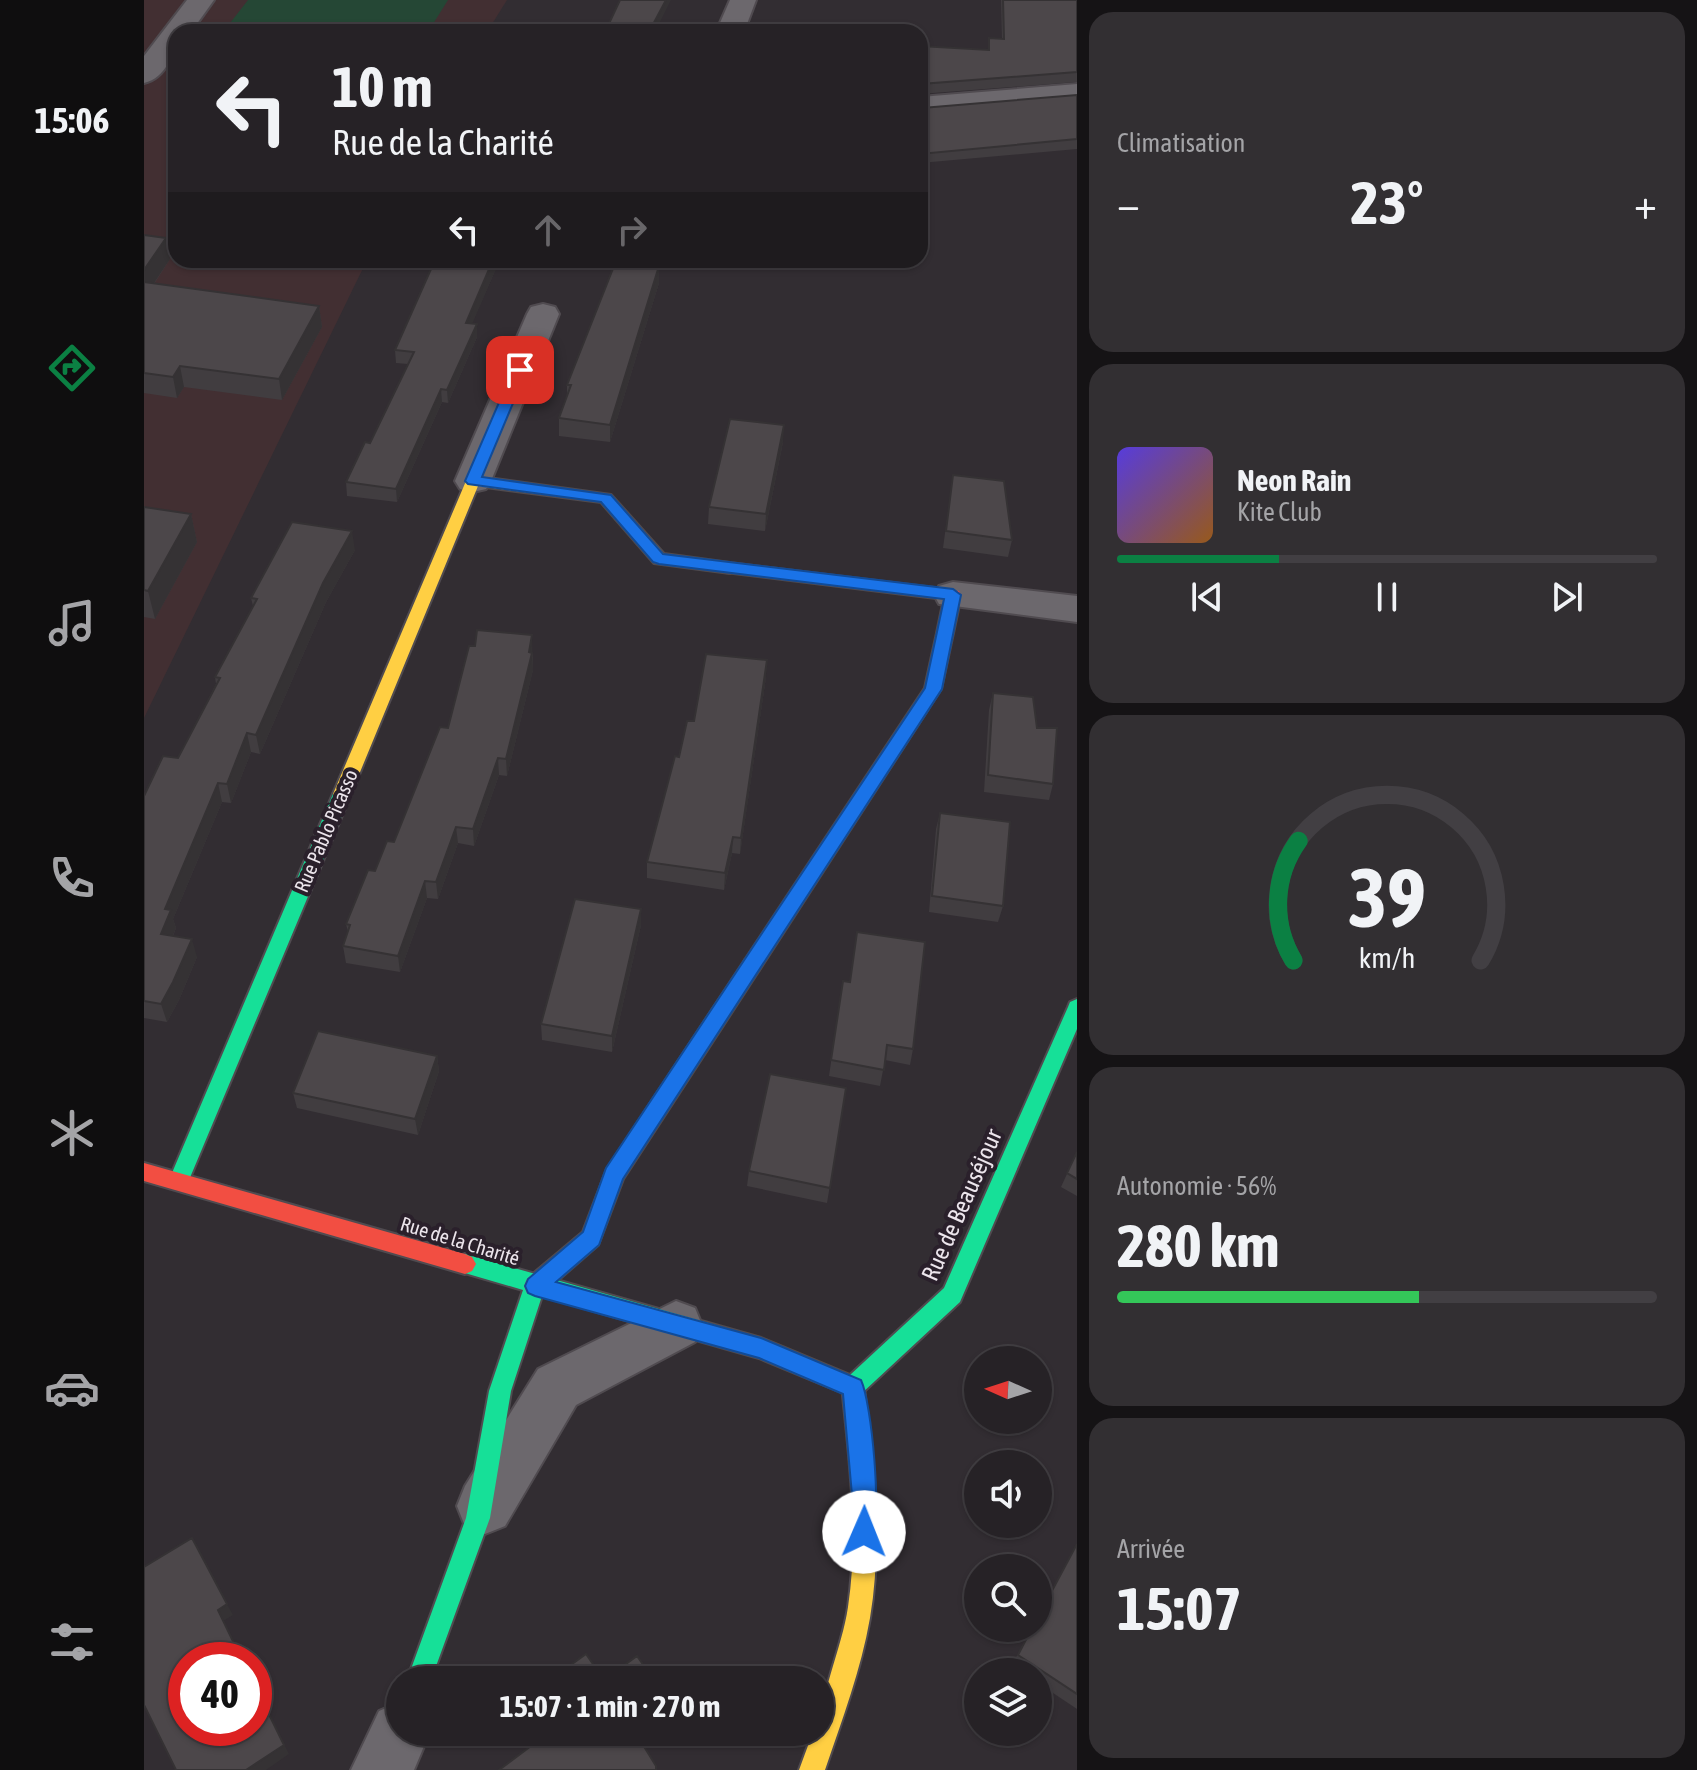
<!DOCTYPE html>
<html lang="fr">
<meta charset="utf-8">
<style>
:root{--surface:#262226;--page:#322f32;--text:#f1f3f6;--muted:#a4a4a7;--line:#423f43;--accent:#0b8043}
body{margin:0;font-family:"Asap Condensed",sans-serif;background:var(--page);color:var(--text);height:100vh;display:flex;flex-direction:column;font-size:30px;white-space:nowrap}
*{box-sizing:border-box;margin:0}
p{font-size:26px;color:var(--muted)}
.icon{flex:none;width:44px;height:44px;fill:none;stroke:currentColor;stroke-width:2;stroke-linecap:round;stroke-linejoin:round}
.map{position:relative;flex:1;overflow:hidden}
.panel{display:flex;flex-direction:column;gap:12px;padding:12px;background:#151315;width:620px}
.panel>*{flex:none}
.banner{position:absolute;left:24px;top:24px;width:760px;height:244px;border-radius:24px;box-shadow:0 2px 6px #0004,0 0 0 2px var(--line);background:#262226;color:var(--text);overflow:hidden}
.needle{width:52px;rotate:273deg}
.tools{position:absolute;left:820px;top:1346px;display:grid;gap:16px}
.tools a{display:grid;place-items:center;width:88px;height:88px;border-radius:50%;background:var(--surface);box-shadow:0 2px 6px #0004,0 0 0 2px var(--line);font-size:40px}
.speed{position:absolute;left:24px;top:1642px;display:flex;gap:16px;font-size:40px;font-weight:700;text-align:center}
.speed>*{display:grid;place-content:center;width:104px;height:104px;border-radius:50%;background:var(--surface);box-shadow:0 2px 6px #0004,0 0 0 2px var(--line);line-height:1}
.speed .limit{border:12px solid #d22;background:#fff;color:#111}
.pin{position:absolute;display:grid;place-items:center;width:68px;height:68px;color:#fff;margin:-34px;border-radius:16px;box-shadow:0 4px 12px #0006}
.me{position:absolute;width:88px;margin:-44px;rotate:1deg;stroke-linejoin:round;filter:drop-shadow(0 0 6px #0008)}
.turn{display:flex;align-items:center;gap:28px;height:168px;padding:0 32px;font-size:36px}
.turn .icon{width:104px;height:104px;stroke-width:2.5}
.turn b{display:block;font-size:56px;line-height:68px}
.lanes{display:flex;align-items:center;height:76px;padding:0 32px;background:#0003;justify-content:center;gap:40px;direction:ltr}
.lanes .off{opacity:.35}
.big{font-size:60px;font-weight:700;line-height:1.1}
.panel .widget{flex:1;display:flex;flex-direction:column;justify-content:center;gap:12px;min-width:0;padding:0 28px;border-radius:24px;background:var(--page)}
.panel .dial{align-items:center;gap:0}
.dial svg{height:208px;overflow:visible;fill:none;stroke:var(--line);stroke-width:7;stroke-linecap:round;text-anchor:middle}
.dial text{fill:var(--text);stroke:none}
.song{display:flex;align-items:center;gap:24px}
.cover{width:96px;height:96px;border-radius:12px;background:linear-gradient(135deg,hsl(250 70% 55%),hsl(30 70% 35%))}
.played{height:8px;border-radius:4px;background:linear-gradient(90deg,var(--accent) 30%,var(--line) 30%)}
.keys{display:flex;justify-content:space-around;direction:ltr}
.heat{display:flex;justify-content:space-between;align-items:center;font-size:44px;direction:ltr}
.charge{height:12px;border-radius:6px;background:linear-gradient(90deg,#34c759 56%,var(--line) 0)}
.trip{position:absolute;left:242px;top:1666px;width:448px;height:80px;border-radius:40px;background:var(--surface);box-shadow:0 2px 6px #0004,0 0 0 2px var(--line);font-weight:700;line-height:80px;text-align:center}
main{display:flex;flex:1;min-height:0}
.tabs{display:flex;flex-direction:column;width:144px;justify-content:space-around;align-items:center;background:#0f0e0f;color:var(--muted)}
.tabs .icon{width:56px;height:56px}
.tabs .selected{color:var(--accent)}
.tabs b{font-size:36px;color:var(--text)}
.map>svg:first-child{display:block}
.commercial{fill:#422f32}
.green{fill:#254735}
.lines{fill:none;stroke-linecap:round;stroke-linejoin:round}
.street-casing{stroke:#504b50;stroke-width:4}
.fast-casing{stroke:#504b50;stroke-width:4}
.slow-casing{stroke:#504b50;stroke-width:4}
.jam-casing{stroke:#504b50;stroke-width:4}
.street{fill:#6c686d;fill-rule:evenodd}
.fast{fill:#16e098;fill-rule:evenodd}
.slow{fill:#ffcf43;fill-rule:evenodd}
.jam{fill:#f24e42;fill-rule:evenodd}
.wall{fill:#413d40}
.shaded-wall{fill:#353234}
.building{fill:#4c474a;stroke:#353234;stroke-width:2}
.route{fill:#1a73e8;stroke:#114b97;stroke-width:2}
.labels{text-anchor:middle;stroke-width:8;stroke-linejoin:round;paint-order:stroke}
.street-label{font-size:20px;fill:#ece5ec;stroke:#2a202b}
.near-street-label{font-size:24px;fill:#ece5ec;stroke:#2a202b}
</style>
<main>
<nav class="tabs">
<b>15:06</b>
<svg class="icon selected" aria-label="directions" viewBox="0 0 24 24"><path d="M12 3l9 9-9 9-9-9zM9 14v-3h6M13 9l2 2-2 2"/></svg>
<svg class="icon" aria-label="music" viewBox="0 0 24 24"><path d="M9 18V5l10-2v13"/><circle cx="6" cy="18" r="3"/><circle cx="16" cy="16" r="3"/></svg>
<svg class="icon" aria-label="phone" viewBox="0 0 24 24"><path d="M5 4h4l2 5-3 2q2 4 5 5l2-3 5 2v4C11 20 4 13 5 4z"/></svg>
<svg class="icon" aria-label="climate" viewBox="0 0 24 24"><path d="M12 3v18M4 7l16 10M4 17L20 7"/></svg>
<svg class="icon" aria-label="car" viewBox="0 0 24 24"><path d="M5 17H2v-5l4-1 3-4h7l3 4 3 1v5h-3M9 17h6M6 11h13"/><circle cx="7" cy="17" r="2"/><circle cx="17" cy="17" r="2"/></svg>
<svg class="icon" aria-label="filters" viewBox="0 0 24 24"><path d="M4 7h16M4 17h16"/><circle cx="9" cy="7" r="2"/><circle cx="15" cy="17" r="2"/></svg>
</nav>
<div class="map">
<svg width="933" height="1770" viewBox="0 0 933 1770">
<rect width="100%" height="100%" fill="#322d32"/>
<!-- commercial -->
<path class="commercial" d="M0 0H363L343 32H32V260H223L0 718Z"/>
<!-- green -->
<path class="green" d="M104 0H304L284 32H79Z"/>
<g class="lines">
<!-- street casing -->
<g class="street-casing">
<path id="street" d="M43 0H70L47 32H32C32 52 22 78 0 83V56Z
M586 0H612L600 32H572Z
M933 84V102L776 115V97Z
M399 304 411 307 415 314 347 481 342 489 329 492 316 489 311 481 383 314 387 307Z
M809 582 933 596V622L795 604 790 595 795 586Z
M532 1301 551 1308 558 1325 551 1342 432 1405 361 1526 341 1534 321 1526 313 1506 321 1486 394 1369Z
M256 1702V1732H286L270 1770H207L235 1711Z"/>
</g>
<!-- fast casing -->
<g class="fast-casing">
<path id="fast" d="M198 788 207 794 45 1180 42 1186 35 1189 28 1186 25 1180 189 794Z
M933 999V1029L816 1302 717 1394 709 1397 615 1358 398 1296 367 1391 346 1518 287 1680H263L322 1518 345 1391 379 1290 314 1271 310 1264 314 1257 321 1254 617 1338 706 1375 800 1288 924 1007 926 1002Z"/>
</g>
<!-- slow casing -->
<g class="slow-casing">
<path id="slow" d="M329 476 467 495 520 554 586 563 594 568 586 573 510 563 457 502 334 486 207 794 198 800 192 799 189 794 322 481Z
M801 627 809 633 797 689 615 970H601L599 965 601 960 781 688 793 633Z
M709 1377 717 1380 720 1387C729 1464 739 1541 726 1618 717 1670 698 1720 681 1770H655L669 1732H676C676 1693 698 1648 704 1607 715 1534 706 1460 698 1387L701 1380Z"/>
</g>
<!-- jam casing -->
<g class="jam-casing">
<path id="jam" d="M586 563 815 591 817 595 809 633 801 639 793 633 800 599 581 572 578 568Z
M608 957 615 960 617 965 615 970 479 1179 454 1245 399 1293 391 1296 383 1293 380 1286 383 1279 439 1232 463 1169 601 960Z
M0 1163 321 1254 328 1257 332 1264 328 1271 321 1274 0 1181Z"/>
</g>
<!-- street -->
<use href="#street" class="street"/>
<!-- fast -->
<use href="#fast" class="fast"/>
<!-- slow -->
<use href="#slow" class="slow"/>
<!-- jam -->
<use href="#jam" class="jam"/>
</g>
<!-- wall -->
<path class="wall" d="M857 0H933V82L776 94V46L844 50 845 38 858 39Z
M933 95V149L776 163V107L778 108Z
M0 235 26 259 10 284 175 306 178 327 138 400 40 387 33 398 0 393Z
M354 264 328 323 333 337 304 403 298 402 253 502 203 496 202 482 226 443 264 364 252 363 251 350Z
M515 266V283L466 442 415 436V418L423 396V385Z
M639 442 621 531 564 524 565 507Z
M809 475 868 540 864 557 799 548Z
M0 507 47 514 53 542 11 619 0 617Z
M211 550 182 602 116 754 107 752 87 803 78 802 29 919 32 928 29 936 53 957 35 1000 23 1022 0 1018V796L34 758 72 684 71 677 109 606 107 598Z
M389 652V670L363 776 355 775 330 846 314 843 294 899 283 898 256 972 202 963 199 946 204 932 202 924 231 871 250 842 304 728Z
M622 677 596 854 588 853 580 890 503 878V862L535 757 550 721Z
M849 693 893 728 909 784 905 800 840 792 845 710Z
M796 813 859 906 854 922 785 912 792 829Z
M497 909V925L468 1052 398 1040 397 1024Z
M699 981 705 982 769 1049 766 1065 741 1060 736 1086 685 1076Z
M293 1056 295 1071 274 1135 153 1108 149 1093Z
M702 1088 683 1203 603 1186 605 1171Z
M933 1152V1196L917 1187Z
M933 1544V1709L894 1683V1672H878L868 1665Z"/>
<!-- shaded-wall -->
<path class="shaded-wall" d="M522 0H527L511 32H505Z
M22 238 26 259 0 298V270Z
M349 260H354V264L323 336 322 323Z
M515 266V283L466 442V425Z
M175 306 178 327 138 400 135 379Z
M333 324V337L304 403 303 390Z
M36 366 40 387 33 398 29 377Z
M297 389 298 402 253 502 252 489Z
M640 425 639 442 621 531 622 514Z
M47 514 53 542 11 619 4 591Z
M208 531 211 550 182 602 116 754 112 735 179 583Z
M388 635 389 670 363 776 362 759Z
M623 660 622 677 596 854 597 838Z
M103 733 107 752 87 803 83 784Z
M354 758 355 775 330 846 329 829Z
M74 783 78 802 29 919 32 928 22 952 17 934 21 909Z
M312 827 314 843 294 899 292 882Z
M589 837 588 853 580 890 581 873Z
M281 881 283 898 256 972 254 956Z
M497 909V925L468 1052V1036Z
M48 939 53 957 35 1000 23 1022 17 1004Z
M293 1056 295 1071 274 1135 271 1119Z
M83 1604 89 1615 79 1621 74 1610Z
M110 1684 145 1754 122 1770H102Z
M506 1732H517L495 1749 496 1740Z"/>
<!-- building -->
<path class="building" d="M476 0H522L505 32H461Z
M859 0H933V72L777 84 776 93V46L845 50V38L860 39Z
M933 95V139L776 154V107L778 108Z
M0 235 22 238 0 270Z
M291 260H349L322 323 333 324 303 390 297 389 252 489 202 482 221 442 226 443 270 352 251 350Z
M472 261 515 266 466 425 415 418 427 385H423Z
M0 282 175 306 135 379 36 366 29 377 0 373Z
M586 419 640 425 622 514 565 507Z
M809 475 860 481 868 540 802 531Z
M0 507 47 514 4 591 0 590Z
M148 522 208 531 179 583 112 735 103 733 83 784 74 783 21 909 27 910 17 934 48 939 29 982 17 1004 0 1001V796L19 756 34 758 76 678 71 677 113 599 107 598Z
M333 630 388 635 385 652 388 653 362 759 354 758 329 829 312 827 292 882 281 881 254 956 199 946 206 925 202 924 224 870 231 871 243 841 250 842 296 727 304 728 325 646H331Z
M562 654 623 660 597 838 589 837 581 873 503 862 531 756 535 757 543 721H550Z
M849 693 889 697 893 728H913L909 784 844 775Z
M796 813 866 822 859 906 788 896Z
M431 899 497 909 468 1036 397 1024Z
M713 932 781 942 769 1049 743 1045 740 1070 687 1060 699 981 706 982Z
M174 1031 293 1056 271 1119 149 1093Z
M626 1074 702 1088 686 1188 605 1171Z
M933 1152V1179L923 1173Z
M48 1538 83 1604 74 1610 98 1660H42V1728H110V1684L140 1745 102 1770H32L0 1705V1567Z
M933 1544V1694L874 1655 888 1628H894V1617Z
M442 1654 460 1680H406Z
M493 1656 510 1680H460Z
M402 1732H506L496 1740 512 1766V1770H355L403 1734Z"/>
<!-- route -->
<path class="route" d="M376 366 383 370 338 477 467 495 519 554 809 589 817 595 798 689 479 1179 455 1245 412 1282 617 1338 717 1380C728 1404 738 1516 728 1540L720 1543 712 1540 699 1394 615 1358 391 1296 384 1293 381 1286 384 1279 439 1232 462 1168 781 688 800 599 515 564 509 562 457 502 324 484 321 481 369 370Z"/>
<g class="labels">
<!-- street labels -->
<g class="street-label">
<text transform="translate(182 831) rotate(-67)" y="7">Rue Pablo Picasso</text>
<text transform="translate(316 1241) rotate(17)" y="7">Rue de la Charité</text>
</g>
<!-- near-street labels -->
<g class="near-street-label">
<text transform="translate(818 1205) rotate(-66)" y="8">Rue de Beauséjour</text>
</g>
</g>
</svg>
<div class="tools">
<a><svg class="needle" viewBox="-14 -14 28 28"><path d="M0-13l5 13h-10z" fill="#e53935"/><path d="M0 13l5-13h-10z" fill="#a4a4a7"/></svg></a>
<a><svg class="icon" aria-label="sound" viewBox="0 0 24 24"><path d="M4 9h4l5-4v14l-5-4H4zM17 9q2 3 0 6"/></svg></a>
<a><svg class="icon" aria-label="search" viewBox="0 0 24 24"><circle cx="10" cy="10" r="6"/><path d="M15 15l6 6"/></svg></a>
<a><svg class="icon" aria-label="layers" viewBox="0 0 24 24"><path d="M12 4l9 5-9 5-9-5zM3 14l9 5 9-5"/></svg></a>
</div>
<div class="speed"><div class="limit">40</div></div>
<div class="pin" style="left:376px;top:370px;background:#d93025"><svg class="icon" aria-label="arrive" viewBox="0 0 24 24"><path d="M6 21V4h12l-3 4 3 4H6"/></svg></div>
<svg class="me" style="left:720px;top:1532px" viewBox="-20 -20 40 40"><circle r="19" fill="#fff"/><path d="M0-13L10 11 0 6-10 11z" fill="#1a73e8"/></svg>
<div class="trip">15:07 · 1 min · 270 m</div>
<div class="banner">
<div class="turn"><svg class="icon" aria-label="left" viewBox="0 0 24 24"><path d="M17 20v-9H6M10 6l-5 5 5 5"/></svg><div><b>10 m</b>Rue de la Charité</div></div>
<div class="lanes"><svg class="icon" aria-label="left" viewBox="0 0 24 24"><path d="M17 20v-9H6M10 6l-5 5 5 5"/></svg><svg class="icon off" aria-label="ahead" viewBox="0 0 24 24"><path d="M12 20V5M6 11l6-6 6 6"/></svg><svg class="icon off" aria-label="right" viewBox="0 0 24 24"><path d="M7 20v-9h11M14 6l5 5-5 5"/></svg></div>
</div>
</div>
<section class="panel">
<div class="widget"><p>Climatisation</p>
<div class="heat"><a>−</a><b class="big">23°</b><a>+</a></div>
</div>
<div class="widget">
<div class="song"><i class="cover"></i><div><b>Neon Rain</b><p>Kite Club</p></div></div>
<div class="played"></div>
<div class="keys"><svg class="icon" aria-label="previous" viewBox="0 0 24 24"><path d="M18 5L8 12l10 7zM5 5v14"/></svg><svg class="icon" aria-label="pause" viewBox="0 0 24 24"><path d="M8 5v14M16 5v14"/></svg><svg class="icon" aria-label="next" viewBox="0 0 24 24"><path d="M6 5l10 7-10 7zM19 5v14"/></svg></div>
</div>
<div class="widget dial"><svg viewBox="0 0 100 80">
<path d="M14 69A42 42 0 1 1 86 69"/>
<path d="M14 69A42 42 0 0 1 16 23" stroke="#0b8043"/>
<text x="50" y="56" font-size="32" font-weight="700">39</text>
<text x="50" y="72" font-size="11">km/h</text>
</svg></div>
<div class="widget"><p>Autonomie · 56%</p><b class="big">280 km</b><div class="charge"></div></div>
<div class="widget"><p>Arrivée</p><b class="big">15:07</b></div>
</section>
</main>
